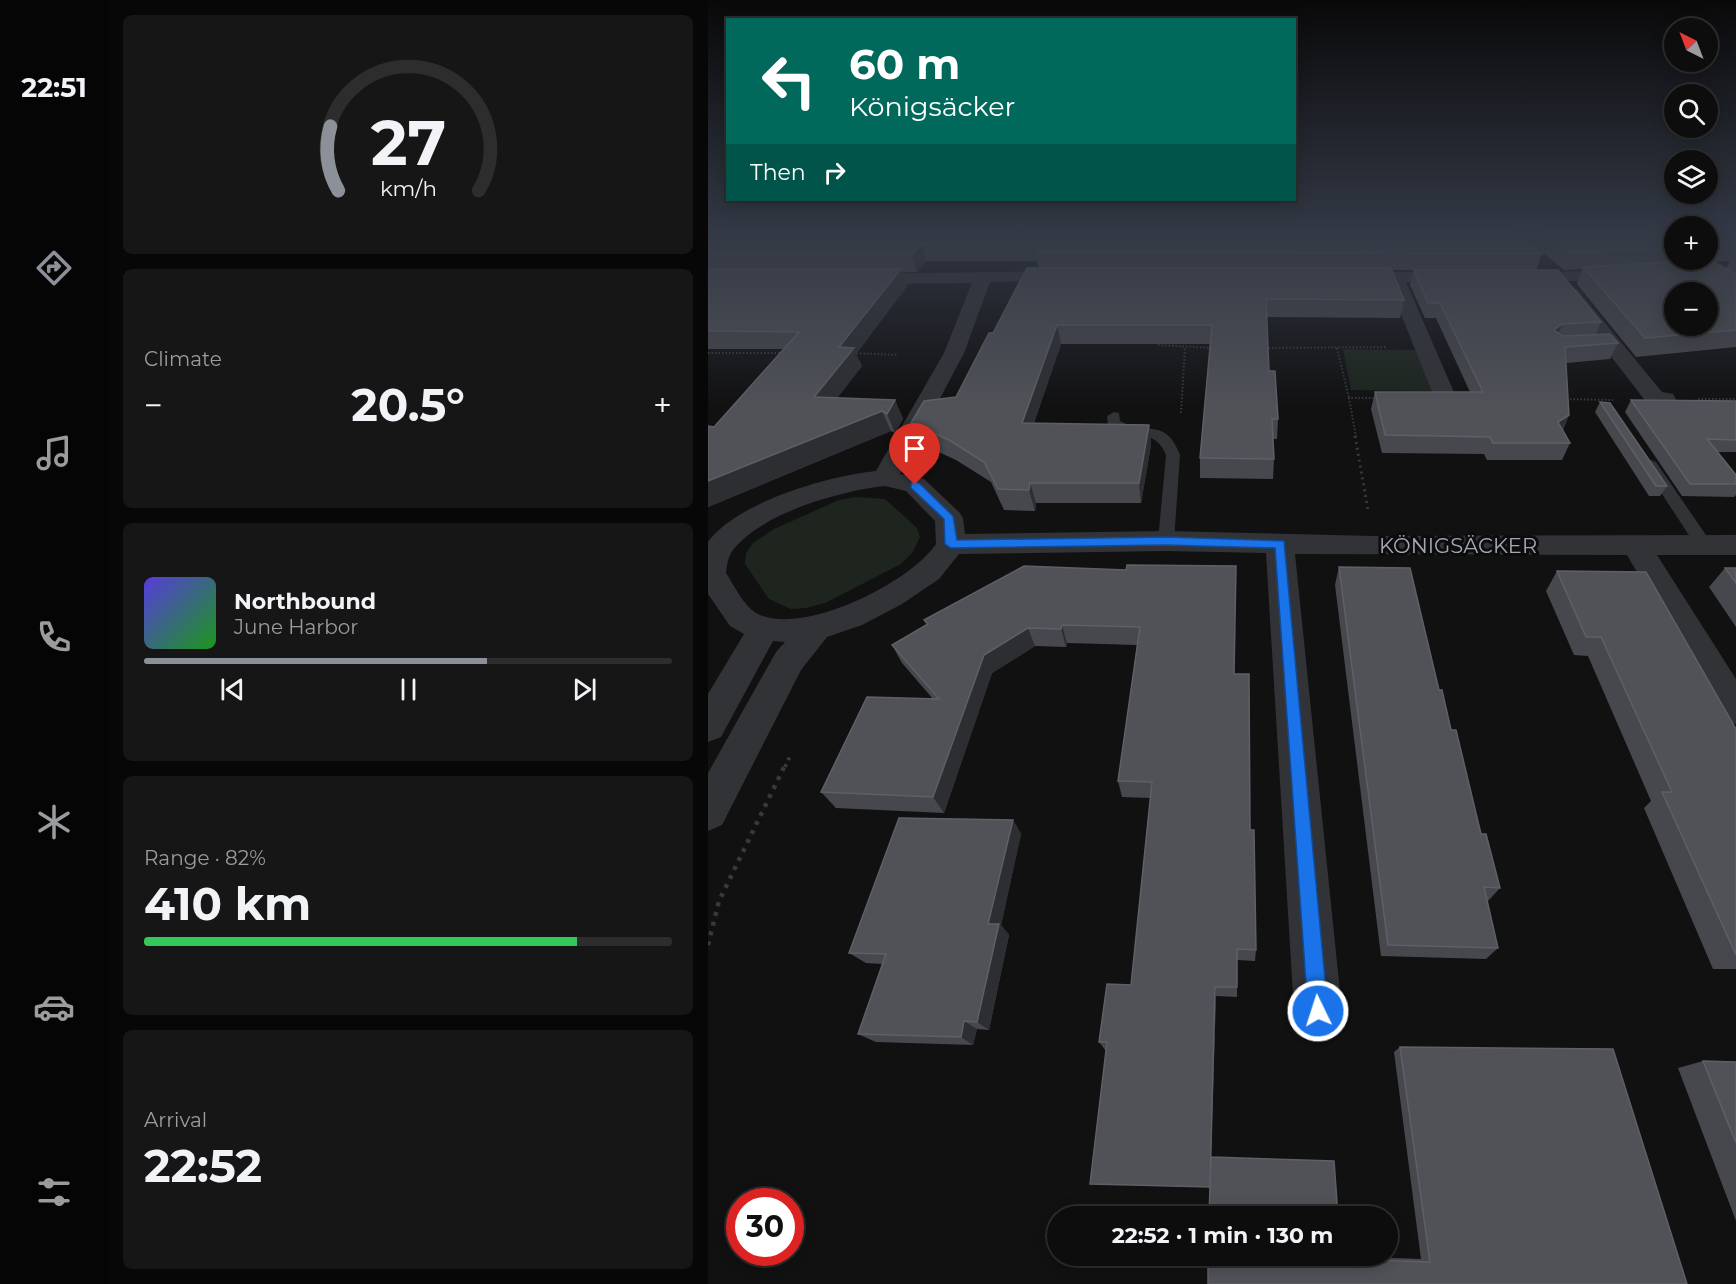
<!DOCTYPE html>
<meta charset="utf-8">
<style>
:root{--surface:#0d0d0e;--page:#161617;--text:#f1f3f6;--muted:#9a9c9e;--line:#2d2d2e;--accent:#8c9099}
body{margin:0;font-family:Montserrat,sans-serif;background:var(--page);color:var(--text);height:100vh;display:flex;flex-direction:column;font-size:22px;white-space:nowrap}
*{box-sizing:border-box;margin:0}
p{font-size:20px;color:var(--muted)}
.icon{flex:none;width:33px;height:33px;fill:none;stroke:currentColor;stroke-width:2;stroke-linecap:round;stroke-linejoin:round}
.map{position:relative;flex:1;overflow:hidden}
.panel{display:flex;flex-direction:column;gap:15px;padding:15px;background:#070708;width:600px}
.panel>*{flex:none}
.banner{position:absolute;left:18px;top:18px;width:570px;height:183px;border-radius:0px;box-shadow:0 3px 15px #0003,0 0 0 2px var(--line);background:#00695c;color:#fff;overflow:hidden}
.needle{width:39px;rotate:318deg}
.controls{position:absolute;left:956px;top:18px;display:grid;gap:12px}
.controls a{display:grid;place-items:center;width:54px;height:54px;border-radius:50%;background:var(--surface);box-shadow:0 3px 15px #0003,0 0 0 2px var(--line);font-size:30px}
.speed{position:absolute;left:18px;top:1188px;display:flex;gap:12px;font-size:30px;font-weight:700;text-align:center}
.speed>*{display:grid;place-content:center;width:78px;height:78px;border-radius:50%;background:var(--surface);box-shadow:0 3px 15px #0003,0 0 0 2px var(--line);line-height:1}
.speed .limit{border:9px solid #d22;background:#fff;color:#111}
.pin{position:absolute;display:grid;place-items:center;width:51px;height:51px;color:#fff;margin:-62px -26px;border-radius:50% 50% 50% 0;rotate:-45deg;box-shadow:0 0 6px #0007}
.pin .icon{rotate:45deg}
.me{position:absolute;width:66px;margin:-33px;rotate:356deg;stroke-linejoin:round;filter:drop-shadow(0 0 4px #0008)}
.turn{display:flex;align-items:center;gap:21px;height:126px;padding:0 24px;font-size:27px}
.turn .icon{width:78px;height:78px;stroke-width:2.5}
.turn b{display:block;font-size:42px;line-height:51px}
.then{display:flex;align-items:center;height:57px;padding:0 24px;background:#0003;gap:12px;font-size:22px}
.big{font-size:45px;font-weight:700;line-height:1.1}
.panel .widget{flex:1;display:flex;flex-direction:column;justify-content:center;gap:9px;min-width:0;padding:0 21px;border-radius:9px;background:var(--page)}
.panel .dial{align-items:center;gap:0}
.dial svg{height:156px;overflow:visible;fill:none;stroke:var(--line);stroke-width:7;stroke-linecap:round;text-anchor:middle}
.dial text{fill:var(--text);stroke:none}
.song{display:flex;align-items:center;gap:18px}
.cover{width:72px;height:72px;border-radius:9px;background:linear-gradient(135deg,hsl(250 70% 55%),hsl(120 70% 35%))}
.played{height:6px;border-radius:3px;background:linear-gradient(90deg,var(--accent) 65%,var(--line) 65%)}
.keys{display:flex;justify-content:space-around;direction:ltr}
.heat{display:flex;justify-content:space-between;align-items:center;font-size:33px;direction:ltr}
.charge{height:9px;border-radius:4px;background:linear-gradient(90deg,#34c759 82%,var(--line) 0)}
.trip{position:absolute;left:339px;top:1206px;width:351px;height:60px;border-radius:30px;background:var(--surface);box-shadow:0 3px 15px #0003,0 0 0 2px var(--line);font-weight:700;line-height:60px;text-align:center}
main{display:flex;flex:1;min-height:0}
.menu{display:flex;flex-direction:column;width:108px;justify-content:space-around;align-items:center;background:#050506;color:var(--muted)}
.menu .icon{width:42px;height:42px}
.menu .selected{color:var(--accent)}
.menu b{font-size:27px;color:var(--text)}
.map>svg:first-child{display:block}
.green{fill:#1d251e}
.lines{fill:none;stroke-linecap:round;stroke-linejoin:round}
.path-far3{stroke:#38393e;stroke-width:2;stroke-dasharray:1.5 2;stroke-linecap:butt}
.path-far2{stroke:#38393e;stroke-width:3;stroke-dasharray:2 4;stroke-linecap:butt}
.path-far1{stroke:#38393e;stroke-width:4;stroke-dasharray:3 4.5;stroke-linecap:butt}
.path{stroke:#38393e;stroke-width:4.5;stroke-dasharray:4 6;stroke-linecap:butt}
.service{fill:#323337;fill-rule:evenodd}
.minor{fill:#323337;fill-rule:evenodd}
.wall{fill:#47484d;fill-rule:evenodd}
.shaded-wall{fill:#2d2e31}
.building{fill:#515258;stroke:#5d6066;stroke-width:1.5;fill-rule:evenodd}
.route{fill:#1a73e8;stroke:#114b97;stroke-width:1.5}
.labels{text-anchor:middle;stroke-width:6;stroke-linejoin:round;paint-order:stroke}
.street-label{font-size:21px;fill:#a2a7b3;stroke:#0c0c0d}
</style>
<main>
<nav class="menu">
<b>22:51</b>
<svg class="icon selected" aria-label="directions" viewBox="0 0 24 24"><path d="M12 3l9 9-9 9-9-9zM9 14v-3h6M13 9l2 2-2 2"/></svg>
<svg class="icon" aria-label="music" viewBox="0 0 24 24"><path d="M9 18V5l10-2v13"/><circle cx="6" cy="18" r="3"/><circle cx="16" cy="16" r="3"/></svg>
<svg class="icon" aria-label="phone" viewBox="0 0 24 24"><path d="M5 4h4l2 5-3 2q2 4 5 5l2-3 5 2v4C11 20 4 13 5 4z"/></svg>
<svg class="icon" aria-label="climate" viewBox="0 0 24 24"><path d="M12 3v18M4 7l16 10M4 17L20 7"/></svg>
<svg class="icon" aria-label="car" viewBox="0 0 24 24"><path d="M5 17H2v-5l4-1 3-4h7l3 4 3 1v5h-3M9 17h6M6 11h13"/><circle cx="7" cy="17" r="2"/><circle cx="17" cy="17" r="2"/></svg>
<svg class="icon" aria-label="filters" viewBox="0 0 24 24"><path d="M4 7h16M4 17h16"/><circle cx="9" cy="7" r="2"/><circle cx="15" cy="17" r="2"/></svg>
</nav>
<section class="panel">
<div class="widget dial"><svg viewBox="0 0 100 80">
<path d="M14 69A42 42 0 1 1 86 69"/>
<path d="M14 69A42 42 0 0 1 10 36" stroke="#8c9099"/>
<text x="50" y="56" font-size="32" font-weight="700">27</text>
<text x="50" y="72" font-size="11">km/h</text>
</svg></div>
<div class="widget"><p>Climate</p>
<div class="heat"><a>−</a><b class="big">20.5°</b><a>+</a></div>
</div>
<div class="widget">
<div class="song"><i class="cover"></i><div><b>Northbound</b><p>June Harbor</p></div></div>
<div class="played"></div>
<div class="keys"><svg class="icon" aria-label="previous" viewBox="0 0 24 24"><path d="M18 5L8 12l10 7zM5 5v14"/></svg><svg class="icon" aria-label="pause" viewBox="0 0 24 24"><path d="M8 5v14M16 5v14"/></svg><svg class="icon" aria-label="next" viewBox="0 0 24 24"><path d="M6 5l10 7-10 7zM19 5v14"/></svg></div>
</div>
<div class="widget"><p>Range · 82%</p><b class="big">410 km</b><div class="charge"></div></div>
<div class="widget"><p>Arrival</p><b class="big">22:52</b></div>
</section>
<div class="map">
<svg width="1028" height="1284" viewBox="0 0 1028 1284">
<rect width="100%" height="100%" fill="#111112"/>
<!-- green -->
<path class="green" d="M635 349 709 350 725 391 643 390Z
M148 497 177 499 209 528 212 537 205 552 193 564 117 603 98 608 83 609 61 599 37 564 38 553 45 543 66 529 131 500Z"/>
<g class="lines">
<!-- path-far3 -->
<path class="path-far3" d="M450 345 504 348
M557 348 678 347
M629 348 641 398
M0 353H74
M145 353 190 355
M855 399 905 400
M990 399H1028
M473 413 477 348
M648 437 641 398H671"/>
<!-- path-far2 -->
<path class="path-far2" d="M647 436 660 510"/>
<!-- path-far1 -->
<path class="path-far1" d="M77 767 83 754"/>
<!-- path -->
<path class="path" d="M0 945 11 901 77 765"/>
<!-- service -->
<path class="service" d="M406 412 411 413 412 421C439 436 458 417 472 455L466 541 464 545H452L450 541 458 455C447 427 423 439 400 426L399 416Z
M943 460 948 462 1002 541 1005 545 1002 549H990L935 465Z"/>
<!-- minor -->
<path class="minor" d="M916 270 922 271 925 275 922 279 811 283 805 282 802 278 805 274 811 273Z
M361 271 367 272 370 276 367 280 282 282 256 353 192 474 216 479 251 512 255 518 257 534 458 531 666 536 1028 535V555H949L1028 679V724L1015 720 919 555 587 554 634 1011 627 1028 610 1035 593 1028 586 1011 558 553 458 551 251 554 231 579 194 604 154 625 119 637 93 670 14 825 0 831V773L68 652 77 642 65 641 13 737 0 742V694L36 634 22 626 0 594V542C29 502 120 476 168 471L236 353 264 283 152 284 146 283 143 279 146 275 152 274ZM177 486 198 491 227 521 228 544C203 582 93 638 48 613 35 605 26 585 18 573 19 565 20 556 25 550 54 513 131 491 177 486Z
M640 271 754 273 757 277 754 281 748 282H698L749 399 746 404 738 406 730 404 727 399 680 282 634 280 631 276 634 272Z
M863 288 869 289 954 392 965 394 968 399 965 404 957 406 939 403 854 293 857 289Z"/>
</g>
<!-- wall -->
<path class="wall" d="M0 227 834 254 828 270 893 322 888 334 910 343 902 359 858 363 861 415 855 430 862 443 854 460H779L776 454 674 453 663 409 667 392H762L728 318H717L702 285 706 270H684L696 300 692 318 559 317 561 371 570 419 569 439H565L566 459 565 479 492 478V458L502 344H353L326 423 441 425 443 445 433 503H328L327 511 296 510 283 482 248 460 211 443 203 423 248 397 285 333 331 268 329 261H218L209 272H194L199 286 148 354 154 366 129 398 187 400 195 419 187 433 183 431 0 507V426L6 427 75 349H0Z
M804 227H966V260H999V227H1028V347L928 357 869 284 874 269 856 270ZM1022 261 1018 268 1005 262Z
M923 400 1028 401V452H1009L1028 475V495L1026 497 974 496 917 412Z
M892 402 959 486 952 496H941L887 412Z
M316 566 526 674 542 830 548 950 547 961 529 960V997L508 996 502 1187 391 1042 423 985 442 798 414 797 410 781 429 645 359 643 358 647 327 646 284 673 236 813 128 808 113 792 225 699 194 663 184 645 219 625 216 620Z
M631 567 731 690 773 834 792 888 780 901 779 900 790 948 778 959 673 956 627 585Z
M1017 568H1028V627L1001 587Z
M849 571 1028 729V969H1005L936 808 943 801 880 656 866 655 838 591Z
M305 820 313 834 293 925 301 935 281 1030 269 1029 265 1045 168 1042 150 1034 174 964 158 963 141 953Z
M692 1047 979 1284 500 1256H633L713 1259 686 1052Z
M995 1061 1028 1062V1221L970 1068Z"/>
<!-- shaded-wall -->
<path class="shaded-wall" d="M213 244 218 261 209 272 204 255Z
M193 269 199 286 148 354 154 366 115 416 106 397 131 347Z
M854 324 848 340 846 330Z
M349 325 353 344 319 443 314 423Z
M187 400 195 419 187 433 179 414Z
M174 411 183 431 0 507V481Z
M861 415 853 433 850 422Z
M441 425 443 445 433 503 431 483Z
M322 483 328 503 327 511 321 490Z
M354 625 359 643 358 647 353 629Z
M320 628 327 646 284 673 236 813 225 797 276 655Z
M305 820 313 834 293 925 301 935 281 1030 269 1022 280 924Z
M507 987 508 996 502 1187Z
M256 1021 269 1029 265 1045 253 1037Z"/>
<!-- building -->
<path class="building" d="M0 227H803L834 254 327 252 332 244H213L204 255H0Z
M829 227H966V248L862 253Z
M999 227H1028V245L999 246Z
M1002 260 1028 274V330L937 338 875 267ZM966 292H999V326H966Z
M319 268H683L696 300 558 299 561 371H567L570 419H564L566 459 492 458 504 325H349L314 423 441 425 431 483H322L321 490 290 489 276 462 241 440 203 423 216 401 248 397 281 333H285Z
M0 269H193L131 347 146 348 106 397 187 400 179 414 174 411 0 481V426L6 427 91 332 0 331Z
M706 270H850L893 322 854 324 846 330 855 336 902 334 910 343 857 347 861 415 850 422 862 443H785L782 437 677 435 667 392H775L732 303H720Z
M923 400 1028 401V440L999 439 1028 475V484H982Z
M892 402 902 403 959 486H948Z
M419 565 528 566 526 674H541L542 830H546L548 950 529 949V987H507L502 1187 382 1184 399 1042H391L399 984 423 985 444 782 410 781 432 627 354 625 353 629 320 628 276 655 225 797 113 792 159 697 231 699 184 645 220 624 216 620 316 566 418 570Z
M631 567 702 568 731 690H734L743 730H748L773 834H778L792 888 776 887 790 948 680 945Z
M1017 568H1028V583Z
M849 571 938 572 1028 729V955L954 792H964L893 637H878Z
M191 818 305 820 280 924H291L269 1022 256 1021 253 1037 150 1034 178 954 141 953Z
M692 1047 905 1049 979 1284H500V1256H633V1259L722 1262Z
M995 1061 1028 1062V1143Z
M503 1157 626 1161 630 1216H501Z"/>
<!-- sky -->
<linearGradient id="sky" x2="0" y2="1"><stop stop-color="#09090a"/><stop offset="0.56" stop-color="#323844"/><stop offset="1" stop-color="#323844" stop-opacity="0"/></linearGradient>
<rect width="1028" height="407" fill="url(#sky)"/>
<!-- route -->
<path class="route" d="M207 482 211 483 245 516 249 540 458 537 576 541 620 1011 617 1018 610 1021 603 1018 600 1011 567 548 458 545 243 548 237 544 236 519 203 488V483Z"/>
<g class="labels">
<!-- street labels -->
<g class="street-label">
<text x="750" y="553">KÖNIGSÄCKER</text>
</g>
</g>
</svg>
<div class="controls">
<a><svg class="needle" viewBox="-14 -14 28 28"><path d="M0-13l5 13h-10z" fill="#e53935"/><path d="M0 13l5-13h-10z" fill="#9a9c9e"/></svg></a>
<a><svg class="icon" aria-label="search" viewBox="0 0 24 24"><circle cx="10" cy="10" r="6"/><path d="M15 15l6 6"/></svg></a>
<a><svg class="icon" aria-label="layers" viewBox="0 0 24 24"><path d="M12 4l9 5-9 5-9-5zM3 14l9 5 9-5"/></svg></a>
<a>+</a>
<a>−</a>
</div>
<div class="speed"><div class="limit">30</div></div>
<div class="pin" style="left:207px;top:485px;background:#d93025"><svg class="icon" aria-label="arrive" viewBox="0 0 24 24"><path d="M6 21V4h12l-3 4 3 4H6"/></svg></div>
<svg class="me" style="left:610px;top:1011px" viewBox="-20 -20 40 40"><circle r="17" fill="#1a73e8" stroke="#fff" stroke-width="3"/><path d="M0-11L8 9 0 5-8 9z" fill="#fff"/></svg>
<div class="trip">22:52 · 1 min · 130 m</div>
<div class="banner">
<div class="turn"><svg class="icon" aria-label="left" viewBox="0 0 24 24"><path d="M17 20v-9H6M10 6l-5 5 5 5"/></svg><div><b>60 m</b>Königsäcker</div></div>
<div class="then">Then<svg class="icon" aria-label="right" viewBox="0 0 24 24"><path d="M7 20v-9h11M14 6l5 5-5 5"/></svg></div>
</div>
</div>
</main>
